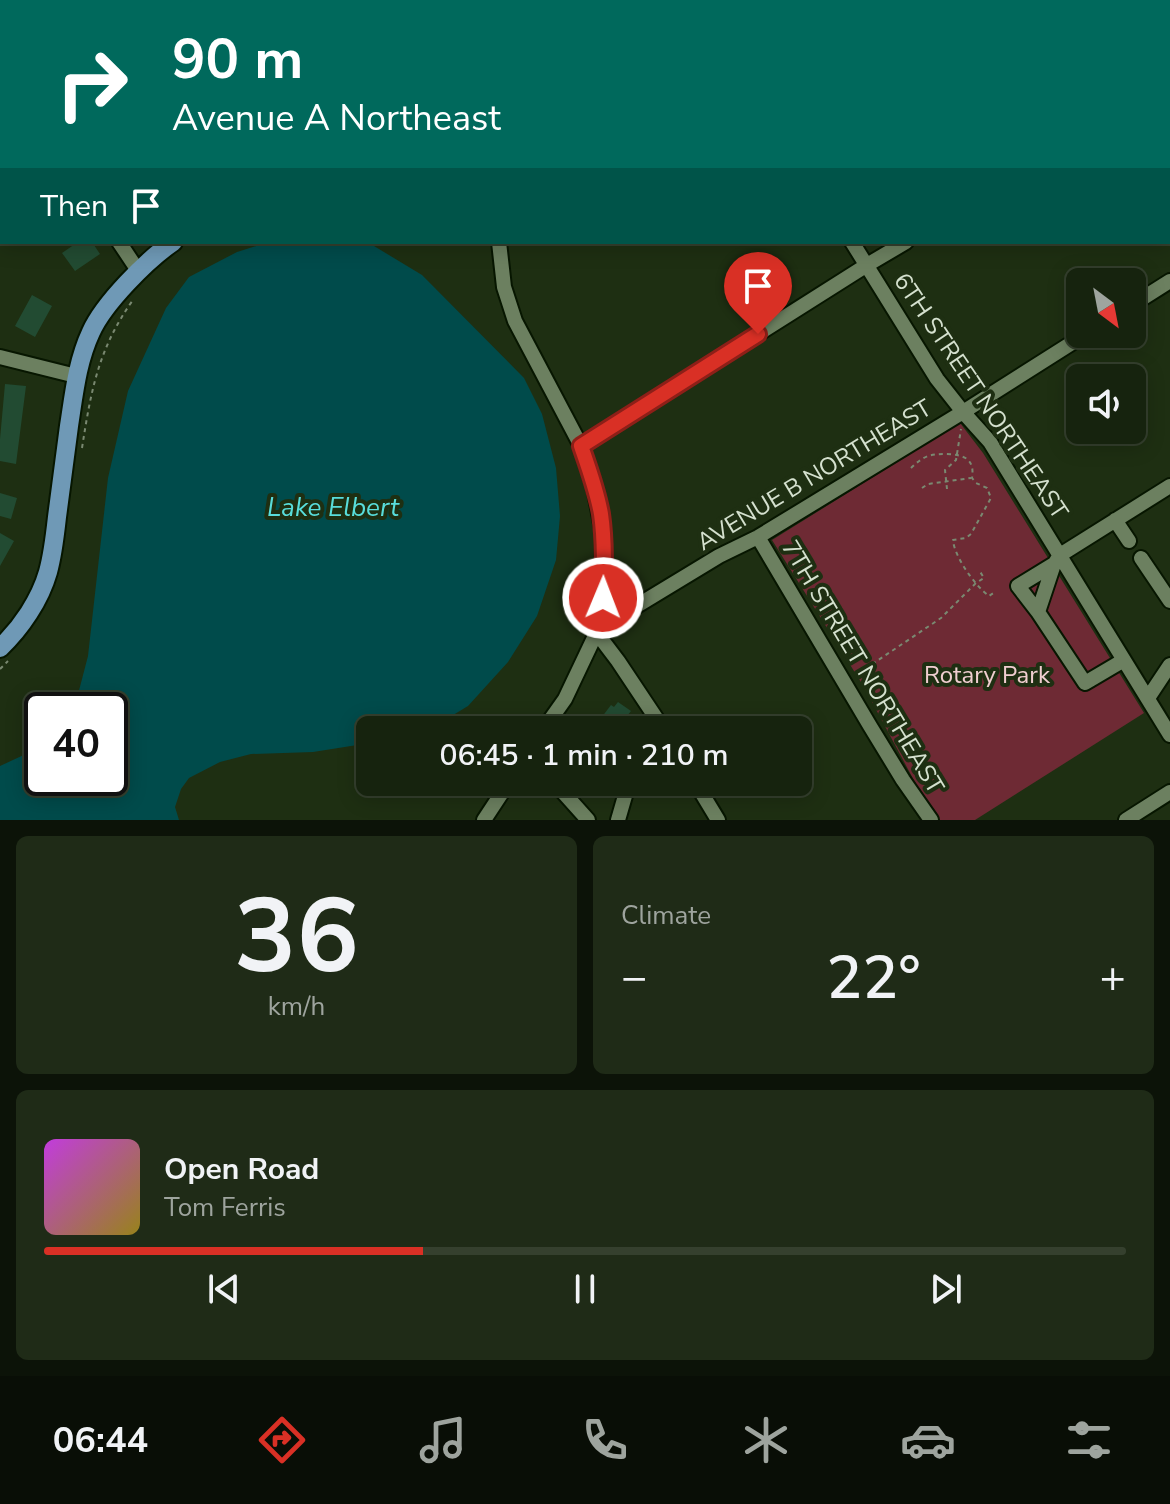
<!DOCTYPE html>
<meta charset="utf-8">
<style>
:root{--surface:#16230e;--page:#1f2b17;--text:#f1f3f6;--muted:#9ea49e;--line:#35402e;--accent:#d93025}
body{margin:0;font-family:"Nunito Sans",sans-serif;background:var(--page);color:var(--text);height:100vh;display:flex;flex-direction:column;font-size:30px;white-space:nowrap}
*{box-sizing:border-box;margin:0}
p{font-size:26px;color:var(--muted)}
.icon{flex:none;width:44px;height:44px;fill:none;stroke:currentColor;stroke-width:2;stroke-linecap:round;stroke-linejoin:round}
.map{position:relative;height:820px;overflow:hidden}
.drawer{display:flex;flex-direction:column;gap:16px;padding:16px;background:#0c1308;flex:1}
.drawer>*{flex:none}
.guide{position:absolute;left:0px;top:0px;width:1170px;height:244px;box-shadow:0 4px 20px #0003,0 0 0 2px var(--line);background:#00695c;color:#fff;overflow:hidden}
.needle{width:52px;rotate:148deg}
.controls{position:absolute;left:1066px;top:268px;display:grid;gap:16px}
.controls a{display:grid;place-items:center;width:80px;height:80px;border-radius:12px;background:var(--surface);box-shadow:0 4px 20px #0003,0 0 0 2px var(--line);font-size:40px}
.speed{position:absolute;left:24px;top:692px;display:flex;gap:16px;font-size:40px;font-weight:700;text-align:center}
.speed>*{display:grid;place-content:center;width:104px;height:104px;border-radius:50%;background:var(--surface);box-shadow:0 4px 20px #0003,0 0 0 2px var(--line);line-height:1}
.speed .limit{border:4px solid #111;border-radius:12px;background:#fff;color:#111}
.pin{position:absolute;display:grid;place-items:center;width:68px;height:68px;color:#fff;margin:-82px -34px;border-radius:50% 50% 50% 0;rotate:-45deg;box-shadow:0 0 8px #0007}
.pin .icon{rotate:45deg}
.me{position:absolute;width:88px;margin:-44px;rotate:1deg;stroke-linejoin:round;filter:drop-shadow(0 0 6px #0008)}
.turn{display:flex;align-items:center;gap:28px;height:168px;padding:0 40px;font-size:36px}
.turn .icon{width:104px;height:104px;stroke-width:2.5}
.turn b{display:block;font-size:56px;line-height:68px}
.then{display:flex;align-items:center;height:76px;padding:0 40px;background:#0003;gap:16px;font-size:30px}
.big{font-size:60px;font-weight:600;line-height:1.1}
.drawer .tile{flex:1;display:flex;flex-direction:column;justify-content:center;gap:12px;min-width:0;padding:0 28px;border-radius:12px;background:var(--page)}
.drawer .dial{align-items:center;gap:0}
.dial b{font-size:104px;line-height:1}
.song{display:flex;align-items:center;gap:24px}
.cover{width:96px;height:96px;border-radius:12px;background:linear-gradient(135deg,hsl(290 70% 55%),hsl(50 70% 35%))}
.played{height:8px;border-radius:4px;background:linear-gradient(90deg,var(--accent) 35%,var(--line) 35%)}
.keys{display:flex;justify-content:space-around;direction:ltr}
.heat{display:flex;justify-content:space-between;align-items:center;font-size:44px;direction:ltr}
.drawer .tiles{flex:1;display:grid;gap:16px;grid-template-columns:1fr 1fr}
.tile:last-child{grid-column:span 2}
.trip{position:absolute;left:356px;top:716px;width:456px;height:80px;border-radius:12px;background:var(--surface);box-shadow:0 4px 20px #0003,0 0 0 2px var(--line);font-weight:600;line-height:80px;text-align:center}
.tab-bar{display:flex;height:128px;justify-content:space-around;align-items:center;background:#090e06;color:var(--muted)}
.tab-bar .icon{width:56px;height:56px}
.tab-bar .selected{color:var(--accent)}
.tab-bar b{font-size:36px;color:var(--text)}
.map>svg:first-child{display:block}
.built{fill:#243916}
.green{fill:#6e2a34}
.water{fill:#004b4b}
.building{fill:#224b32}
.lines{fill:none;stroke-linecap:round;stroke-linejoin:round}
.minor-casing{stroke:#071600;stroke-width:18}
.major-casing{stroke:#071600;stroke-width:22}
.path{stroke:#7a8971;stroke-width:2;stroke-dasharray:4 4;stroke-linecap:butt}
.minor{stroke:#6c8060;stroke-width:14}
.major{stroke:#6f99b6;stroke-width:18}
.route-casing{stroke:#8d1f18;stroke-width:20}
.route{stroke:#d93025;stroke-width:14}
.labels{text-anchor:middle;stroke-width:8;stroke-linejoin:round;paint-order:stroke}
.street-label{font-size:24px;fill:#d5e1cf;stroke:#1e2f12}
.park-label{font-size:24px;fill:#f0ced0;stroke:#1e2f12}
.water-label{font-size:26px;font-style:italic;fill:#58dddb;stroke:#1e2f12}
</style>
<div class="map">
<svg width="1170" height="820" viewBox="0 0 1170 820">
<rect width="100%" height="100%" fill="#1e2f12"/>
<!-- built -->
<path class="built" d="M406 0H559L556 2H407Z"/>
<!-- green -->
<path class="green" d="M960 423 983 453 1144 713 975 820H940L925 801 864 687 772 540Z"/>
<!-- water -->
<path class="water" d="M269 242H359L374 246 422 275 524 378 542 414 556 468 560 516 556 560 537 616 508 662 468 706 435 726 422 730H370V743L313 752 251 754 220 762 189 778 181 789 175 807 179 820H0V766L28 753 42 742V778H110V710H71L76 702 88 656 108 478 128 391 166 308 189 277 237 252Z"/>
<!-- building -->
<path class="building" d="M78 242H92L100 254 75 271 62 253Z
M32 295 52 306 35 337 15 326Z
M5 384 26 386 16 464 0 461V439Z
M0 493 17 498 11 519 0 516Z
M0 533 14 541 0 566Z
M618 702 631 711 616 730H592L611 705 614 707Z"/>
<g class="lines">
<!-- minor casing -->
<g class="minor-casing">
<path id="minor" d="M171 0 172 2
M389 0 390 2
M1013 0 1014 2
M1106 0 1107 2
M584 2 587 0
M717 2 719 0
M785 2 789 0
M0 58 2 62
M1168 77 1170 76
M1168 102 1170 105
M119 242 139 272
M499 242 504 287 515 321 581 446 594 487 603 534 602 621 565 699 543 730
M852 242 937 379 963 412 990 442 1170 735
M1132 305 1170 281
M0 357 76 376
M581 446 867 265 906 242
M1115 520 1129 541
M758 537 870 726 903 780 931 820
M1141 558 1170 601
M1055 563 1060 555 1170 486
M1038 612 1054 564 1018 586 1038 612 1085 683 1124 660
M602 621 625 613 719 556 758 537 963 412 1086 334
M596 632 618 661 664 730
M1148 698 1170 665
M554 782 588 820
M695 782 718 820
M484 820 509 782
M618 820 629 782
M1126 820 1170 792"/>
</g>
<!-- major casing -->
<g class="major-casing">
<path id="major" d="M957 2 960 0
M0 648C21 628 40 600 48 572 53 554 55 535 57 517 61 487 65 457 69 426 74 394 77 362 91 332 104 303 147 260 173 242"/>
</g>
<!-- path -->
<path class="path" d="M475 242 482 244
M82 448C91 391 98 349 133 300
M911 468C916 463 921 459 928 456 937 453 959 453 967 459 973 464 973 471 972 478L976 483 987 488 991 498 971 534 966 538 953 540C954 556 975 586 989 596L995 592
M922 488 928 484 971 478
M947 489 945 470 956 460 961 429
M0 669 8 661
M859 673 941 618 976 583 984 578 979 570"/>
<!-- minor -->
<use href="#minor" class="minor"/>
<!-- major -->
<use href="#major" class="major"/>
</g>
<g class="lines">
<!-- route casing -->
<g class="route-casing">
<path id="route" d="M603 598C604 571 605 542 601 514 597 491 589 469 581 446L758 334"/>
</g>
<!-- route -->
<use href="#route" class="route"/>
</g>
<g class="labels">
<!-- street labels -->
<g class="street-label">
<text transform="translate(981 396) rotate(56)" y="8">6TH STREET NORTHEAST</text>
<text transform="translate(814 475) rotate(-31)" y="8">AVENUE B NORTHEAST</text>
<text transform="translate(863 667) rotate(59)" y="8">7TH STREET NORTHEAST</text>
</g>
<!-- park labels -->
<g class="park-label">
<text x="987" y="683">Rotary Park</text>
</g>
<!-- water labels -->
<g class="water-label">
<text x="333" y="516">Lake Elbert</text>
</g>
</g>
</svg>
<div class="controls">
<a><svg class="needle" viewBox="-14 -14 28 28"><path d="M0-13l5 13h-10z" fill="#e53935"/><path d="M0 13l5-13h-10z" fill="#9ea49e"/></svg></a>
<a><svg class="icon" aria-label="sound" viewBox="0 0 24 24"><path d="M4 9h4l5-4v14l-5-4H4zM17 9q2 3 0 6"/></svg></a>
</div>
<div class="speed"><div class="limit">40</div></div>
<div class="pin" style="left:758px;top:334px;background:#d93025"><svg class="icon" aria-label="arrive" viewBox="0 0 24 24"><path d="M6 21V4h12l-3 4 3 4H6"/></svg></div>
<svg class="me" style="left:603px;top:598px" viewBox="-20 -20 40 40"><circle r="17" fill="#d93025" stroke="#fff" stroke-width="3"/><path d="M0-11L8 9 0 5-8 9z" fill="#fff"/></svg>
<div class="trip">06:45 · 1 min · 210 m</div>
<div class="guide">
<div class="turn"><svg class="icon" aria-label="right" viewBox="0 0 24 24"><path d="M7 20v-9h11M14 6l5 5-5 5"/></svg><div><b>90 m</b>Avenue A Northeast</div></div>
<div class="then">Then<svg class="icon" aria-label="arrive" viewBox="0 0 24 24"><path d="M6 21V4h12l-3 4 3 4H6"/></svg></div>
</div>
</div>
<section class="drawer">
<div class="tiles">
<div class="tile dial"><b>36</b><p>km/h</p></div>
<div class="tile"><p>Climate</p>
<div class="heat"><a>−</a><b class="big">22°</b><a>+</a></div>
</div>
<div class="tile">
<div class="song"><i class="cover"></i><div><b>Open Road</b><p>Tom Ferris</p></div></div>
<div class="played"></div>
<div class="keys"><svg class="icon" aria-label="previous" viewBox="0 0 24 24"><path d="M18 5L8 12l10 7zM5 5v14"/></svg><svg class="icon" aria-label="pause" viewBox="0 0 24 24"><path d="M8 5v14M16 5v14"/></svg><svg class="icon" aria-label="next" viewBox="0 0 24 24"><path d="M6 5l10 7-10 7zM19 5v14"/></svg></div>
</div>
</div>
</section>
<nav class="tab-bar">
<b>06:44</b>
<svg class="icon selected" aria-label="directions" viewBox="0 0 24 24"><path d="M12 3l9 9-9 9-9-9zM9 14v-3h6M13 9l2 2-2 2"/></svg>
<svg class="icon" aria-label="music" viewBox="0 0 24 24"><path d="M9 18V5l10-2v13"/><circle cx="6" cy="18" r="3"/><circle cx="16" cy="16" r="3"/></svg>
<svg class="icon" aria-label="phone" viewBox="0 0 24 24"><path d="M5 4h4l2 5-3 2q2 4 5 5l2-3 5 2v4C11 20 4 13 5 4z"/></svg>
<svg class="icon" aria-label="climate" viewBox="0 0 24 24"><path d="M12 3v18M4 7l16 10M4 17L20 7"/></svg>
<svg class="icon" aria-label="car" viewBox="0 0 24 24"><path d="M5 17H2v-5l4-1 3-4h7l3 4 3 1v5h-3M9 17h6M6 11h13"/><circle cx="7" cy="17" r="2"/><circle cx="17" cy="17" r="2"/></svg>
<svg class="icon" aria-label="filters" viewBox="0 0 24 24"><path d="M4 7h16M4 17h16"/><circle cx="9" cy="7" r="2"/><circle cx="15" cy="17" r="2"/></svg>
</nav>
